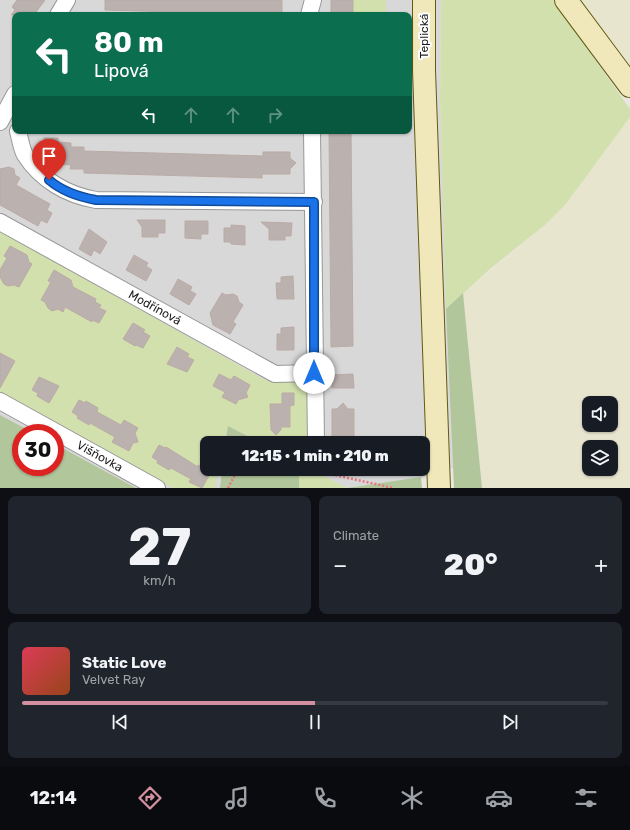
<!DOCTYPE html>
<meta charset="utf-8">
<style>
:root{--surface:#171b24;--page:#20242c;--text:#f1f3f6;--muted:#9ea1a6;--line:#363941;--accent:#d390a0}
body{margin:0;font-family:Rubik,sans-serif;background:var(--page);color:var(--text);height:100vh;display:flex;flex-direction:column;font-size:15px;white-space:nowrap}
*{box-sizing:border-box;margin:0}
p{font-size:13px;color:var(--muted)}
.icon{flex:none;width:22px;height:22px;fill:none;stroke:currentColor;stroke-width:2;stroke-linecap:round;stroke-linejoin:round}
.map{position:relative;height:488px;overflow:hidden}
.details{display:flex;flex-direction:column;gap:8px;padding:8px;background:#0d0f14;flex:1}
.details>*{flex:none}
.banner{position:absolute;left:12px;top:12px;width:400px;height:122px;border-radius:8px;box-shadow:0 1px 3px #0004;background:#0b6e4f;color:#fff;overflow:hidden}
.controls{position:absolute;left:582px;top:396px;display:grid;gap:8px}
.controls a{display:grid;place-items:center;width:36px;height:36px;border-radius:8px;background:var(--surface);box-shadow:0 1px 3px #0004;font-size:20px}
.speed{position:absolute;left:12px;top:424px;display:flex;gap:8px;font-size:20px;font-weight:700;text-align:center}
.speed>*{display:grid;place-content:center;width:52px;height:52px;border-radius:50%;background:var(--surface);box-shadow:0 1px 3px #0004;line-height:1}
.speed .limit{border:6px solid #d22;background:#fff;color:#111}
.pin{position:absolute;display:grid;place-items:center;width:34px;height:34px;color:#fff;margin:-41px -17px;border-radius:50% 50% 50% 0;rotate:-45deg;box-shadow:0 0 4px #0007}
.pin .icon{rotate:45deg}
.me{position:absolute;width:44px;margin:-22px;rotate:0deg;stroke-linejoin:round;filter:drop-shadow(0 0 3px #0008)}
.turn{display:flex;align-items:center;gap:14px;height:84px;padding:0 16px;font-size:18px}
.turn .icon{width:52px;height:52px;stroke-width:2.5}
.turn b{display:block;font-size:28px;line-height:34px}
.lanes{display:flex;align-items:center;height:38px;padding:0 16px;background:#0003;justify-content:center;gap:20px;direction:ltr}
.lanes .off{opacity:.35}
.big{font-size:30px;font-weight:800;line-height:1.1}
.details .card{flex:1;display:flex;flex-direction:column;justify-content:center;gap:6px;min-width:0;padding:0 14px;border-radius:8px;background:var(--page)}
.details .dial{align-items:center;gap:0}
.dial b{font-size:52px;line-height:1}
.song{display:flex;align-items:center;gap:12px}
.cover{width:48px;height:48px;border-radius:6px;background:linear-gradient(135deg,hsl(350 70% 55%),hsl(20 70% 35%))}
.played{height:4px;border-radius:2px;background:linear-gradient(90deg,var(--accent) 50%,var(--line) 50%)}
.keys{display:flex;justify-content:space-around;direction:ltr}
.heat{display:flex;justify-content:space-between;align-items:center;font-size:22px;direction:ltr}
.details .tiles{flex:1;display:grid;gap:8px;grid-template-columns:1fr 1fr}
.card:last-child{grid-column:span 2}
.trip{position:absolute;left:200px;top:436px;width:230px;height:40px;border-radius:8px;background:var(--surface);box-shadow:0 1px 3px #0004;font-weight:800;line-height:40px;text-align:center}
.tab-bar{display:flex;height:64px;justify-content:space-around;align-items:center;background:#090b0e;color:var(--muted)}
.tab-bar .icon{width:28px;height:28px}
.tab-bar .on{color:var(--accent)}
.tab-bar b{font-size:18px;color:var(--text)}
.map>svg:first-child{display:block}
.residential{fill:#d9d8d8;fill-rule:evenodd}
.farmland{fill:#e8e5cf;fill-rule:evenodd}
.grass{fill:#d1e0ad}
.forest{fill:#b1c69b}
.building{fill:#bbb1af;stroke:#bbaba6}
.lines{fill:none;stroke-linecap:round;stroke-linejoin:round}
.street-casing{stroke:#989898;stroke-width:18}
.secondary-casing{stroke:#625a11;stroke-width:24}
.path{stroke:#e87682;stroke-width:2.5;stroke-dasharray:2 2;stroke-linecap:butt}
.street{stroke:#fff;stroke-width:16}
.secondary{stroke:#f0e8ba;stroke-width:22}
.route-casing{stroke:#114b97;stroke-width:10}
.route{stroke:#1a73e8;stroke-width:7}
.labels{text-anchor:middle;stroke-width:4;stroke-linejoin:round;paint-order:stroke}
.street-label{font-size:12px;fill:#1b1b1b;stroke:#fff}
</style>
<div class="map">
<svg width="630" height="488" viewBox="0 0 630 488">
<rect width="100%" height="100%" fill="#ebe6e2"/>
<!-- residential -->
<path class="residential" d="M0 0H441L440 100 453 468 421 477 347 488 311 469H423V443H261L228 426 225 443H207V469H222L220 488H136L55 444V433H34L0 415ZM15 15H409V131H15Z"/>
<!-- farmland -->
<path class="farmland" d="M582 0H630V73L582 1Z
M630 117V488H482L463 293 546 224 565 205ZM589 403H611V425H589ZM589 447H611V469H589Z"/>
<!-- grass -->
<path class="grass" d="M353 0H386V15H353Z
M441 0H553L630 109V117L565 205 546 224 490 269 446 309 440 100Z
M0 231 265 380C281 379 302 374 309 391L310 443H261L228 426 224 443H207V469H218L215 488H173L0 392Z
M299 469H311L347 488H299Z"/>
<!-- forest -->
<path class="forest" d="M463 293 482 488H454L446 309Z
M0 415 34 433H21V467H55V444L136 488H0Z
M228 426 261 443H225Z
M222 469H299V488H220Z
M421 477 422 488H347Z"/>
<!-- building -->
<path class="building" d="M17 0H45L34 15H11L15 10 12 7Z
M105 0H282V15L105 10Z
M331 0H353V15H331Z
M329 131H351L353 346 331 347Z
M44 138H58V142L71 143V147H84V151L263 156V152H290V158L296 163 290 169V174H262V178L84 173V169H70L71 165 57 164V160H44V155L39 149 44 144Z
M9 167 14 169 15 175 20 178 16 185 50 204 47 210 52 213 47 223 41 220 38 226 0 205V169Z
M137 220H165V233H158V237H142V227Z
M185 221H208V234H201V239L185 238Z
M261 222 292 223 291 236H285V240H269V229Z
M231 225 245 226V245L231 244V242H224V228H231Z
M89 229 107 242 100 254 94 250 91 256 79 249Z
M10 246 27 255 29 262 32 264 19 287 14 285 8 286 4 284 0 277V270L7 258 4 256Z
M134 255 148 263 146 266 152 270 146 281 126 270Z
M54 270 71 280 73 287 96 299 95 302 101 305 99 308 106 311 99 323 92 320V322L65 307 63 312 58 309 52 311 48 308 45 302 41 300 51 282 48 281Z
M293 276 294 299H277L276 283H281V277Z
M178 279 192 287 190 291 196 294 189 305 170 294Z
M222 293 226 295 233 294 237 296 239 302 243 305 233 322 236 324 230 334 213 325 210 313Z
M133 323 145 330 143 332 150 336 143 348 136 345 135 346 123 339Z
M294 327V350H277V334H281V328Z
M177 347 189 354 187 357 194 360 187 372 167 364Z
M0 353 15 361 0 388Z
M219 374 231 380 234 376 250 385 246 393 248 397 238 400 236 404 222 397 225 392 213 386Z
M353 374 354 388H332V375Z
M39 377 59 386 49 403 37 396 38 393 32 390Z
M282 393H294V405L290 406V427H281V430L276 435 271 430 270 404H282Z
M79 400 85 403 86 401 98 408 97 412 121 425 124 420 138 428 135 433 138 442 133 443 129 451 112 442 115 437 90 423 89 425 77 418 78 416 72 412Z
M343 403 348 409H354V443H332V409H337Z
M159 445 165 448 166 447 198 467V465L211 472 202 488 189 482 191 479 171 468 169 470 157 463 158 461 152 457Z"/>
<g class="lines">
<!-- street casing -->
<g class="street-casing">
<g id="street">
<path d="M58 15 67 0"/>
<path d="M309 15 313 0"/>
<path d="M0 122 15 94"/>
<path d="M18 131C20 138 21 148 25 155 41 180 67 195 96 200L314 202"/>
<path d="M312 131 316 443"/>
<path id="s1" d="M0 222 275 374 314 373"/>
<path id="s2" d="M0 401 157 488"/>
</g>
</g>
<!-- secondary casing -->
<g class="secondary-casing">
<path id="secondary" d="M424 0V71L439 488
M566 0 630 86"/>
</g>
<!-- path -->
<path class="path" d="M308 469 393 488
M228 488 238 469"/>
<!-- street -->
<use href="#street" class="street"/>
<!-- secondary -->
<use href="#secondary" class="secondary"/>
</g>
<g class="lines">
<!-- route casing -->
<g class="route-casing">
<path id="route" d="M49 180C62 191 79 197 96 200L314 202V373"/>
</g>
<!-- route -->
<use href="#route" class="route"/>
</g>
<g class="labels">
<!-- street labels -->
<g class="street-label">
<text transform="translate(424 36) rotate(-90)" y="4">Teplická</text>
<text dy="4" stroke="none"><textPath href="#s1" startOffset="177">Modřínová</textPath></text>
<text dy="4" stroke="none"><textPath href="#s2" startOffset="114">Višňovka</textPath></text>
</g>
</g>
</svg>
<div class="controls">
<a><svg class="icon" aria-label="sound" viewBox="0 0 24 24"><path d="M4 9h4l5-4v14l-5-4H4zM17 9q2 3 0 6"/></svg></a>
<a><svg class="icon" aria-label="layers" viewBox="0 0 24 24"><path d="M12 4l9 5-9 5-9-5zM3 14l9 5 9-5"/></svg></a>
</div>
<div class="speed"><div class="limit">30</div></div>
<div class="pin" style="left:49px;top:180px;background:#d93025"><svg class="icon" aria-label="arrive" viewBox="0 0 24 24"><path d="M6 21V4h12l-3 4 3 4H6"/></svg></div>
<svg class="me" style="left:314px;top:373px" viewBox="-20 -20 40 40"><circle r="19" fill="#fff"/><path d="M0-13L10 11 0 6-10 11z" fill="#1a73e8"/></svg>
<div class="trip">12:15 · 1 min · 210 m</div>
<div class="banner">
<div class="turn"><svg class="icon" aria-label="left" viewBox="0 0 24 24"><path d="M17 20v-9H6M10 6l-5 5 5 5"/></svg><div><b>80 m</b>Lipová</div></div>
<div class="lanes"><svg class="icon" aria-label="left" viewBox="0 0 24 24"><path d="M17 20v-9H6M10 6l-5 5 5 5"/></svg><svg class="icon off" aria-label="ahead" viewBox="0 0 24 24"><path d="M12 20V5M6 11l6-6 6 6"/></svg><svg class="icon off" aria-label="ahead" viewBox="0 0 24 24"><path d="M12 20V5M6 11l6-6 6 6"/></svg><svg class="icon off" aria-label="right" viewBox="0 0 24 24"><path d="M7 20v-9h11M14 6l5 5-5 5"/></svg></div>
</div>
</div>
<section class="details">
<div class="tiles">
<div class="card dial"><b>27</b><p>km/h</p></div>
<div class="card"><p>Climate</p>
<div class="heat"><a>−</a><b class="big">20°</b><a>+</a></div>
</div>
<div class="card">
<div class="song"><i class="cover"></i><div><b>Static Love</b><p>Velvet Ray</p></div></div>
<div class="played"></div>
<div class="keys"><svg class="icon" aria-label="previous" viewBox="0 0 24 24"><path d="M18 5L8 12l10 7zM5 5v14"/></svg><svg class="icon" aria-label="pause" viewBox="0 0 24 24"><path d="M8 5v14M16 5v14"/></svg><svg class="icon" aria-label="next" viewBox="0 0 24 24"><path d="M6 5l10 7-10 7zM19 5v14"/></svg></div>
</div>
</div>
</section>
<nav class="tab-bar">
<b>12:14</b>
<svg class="icon on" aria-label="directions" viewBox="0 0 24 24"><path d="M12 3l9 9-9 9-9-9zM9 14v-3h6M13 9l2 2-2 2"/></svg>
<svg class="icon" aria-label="music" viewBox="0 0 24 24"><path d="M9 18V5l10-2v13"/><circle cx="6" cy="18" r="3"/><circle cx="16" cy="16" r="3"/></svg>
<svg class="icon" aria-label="phone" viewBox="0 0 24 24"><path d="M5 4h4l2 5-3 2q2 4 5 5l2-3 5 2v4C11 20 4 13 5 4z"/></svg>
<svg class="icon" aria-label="climate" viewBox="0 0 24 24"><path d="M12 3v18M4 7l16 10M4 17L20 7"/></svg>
<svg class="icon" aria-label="car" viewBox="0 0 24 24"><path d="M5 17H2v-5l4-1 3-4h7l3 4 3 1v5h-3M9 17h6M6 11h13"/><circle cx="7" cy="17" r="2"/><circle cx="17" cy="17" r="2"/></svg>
<svg class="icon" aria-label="filters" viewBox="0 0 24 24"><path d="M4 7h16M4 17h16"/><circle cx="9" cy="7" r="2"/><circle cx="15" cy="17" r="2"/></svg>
</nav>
